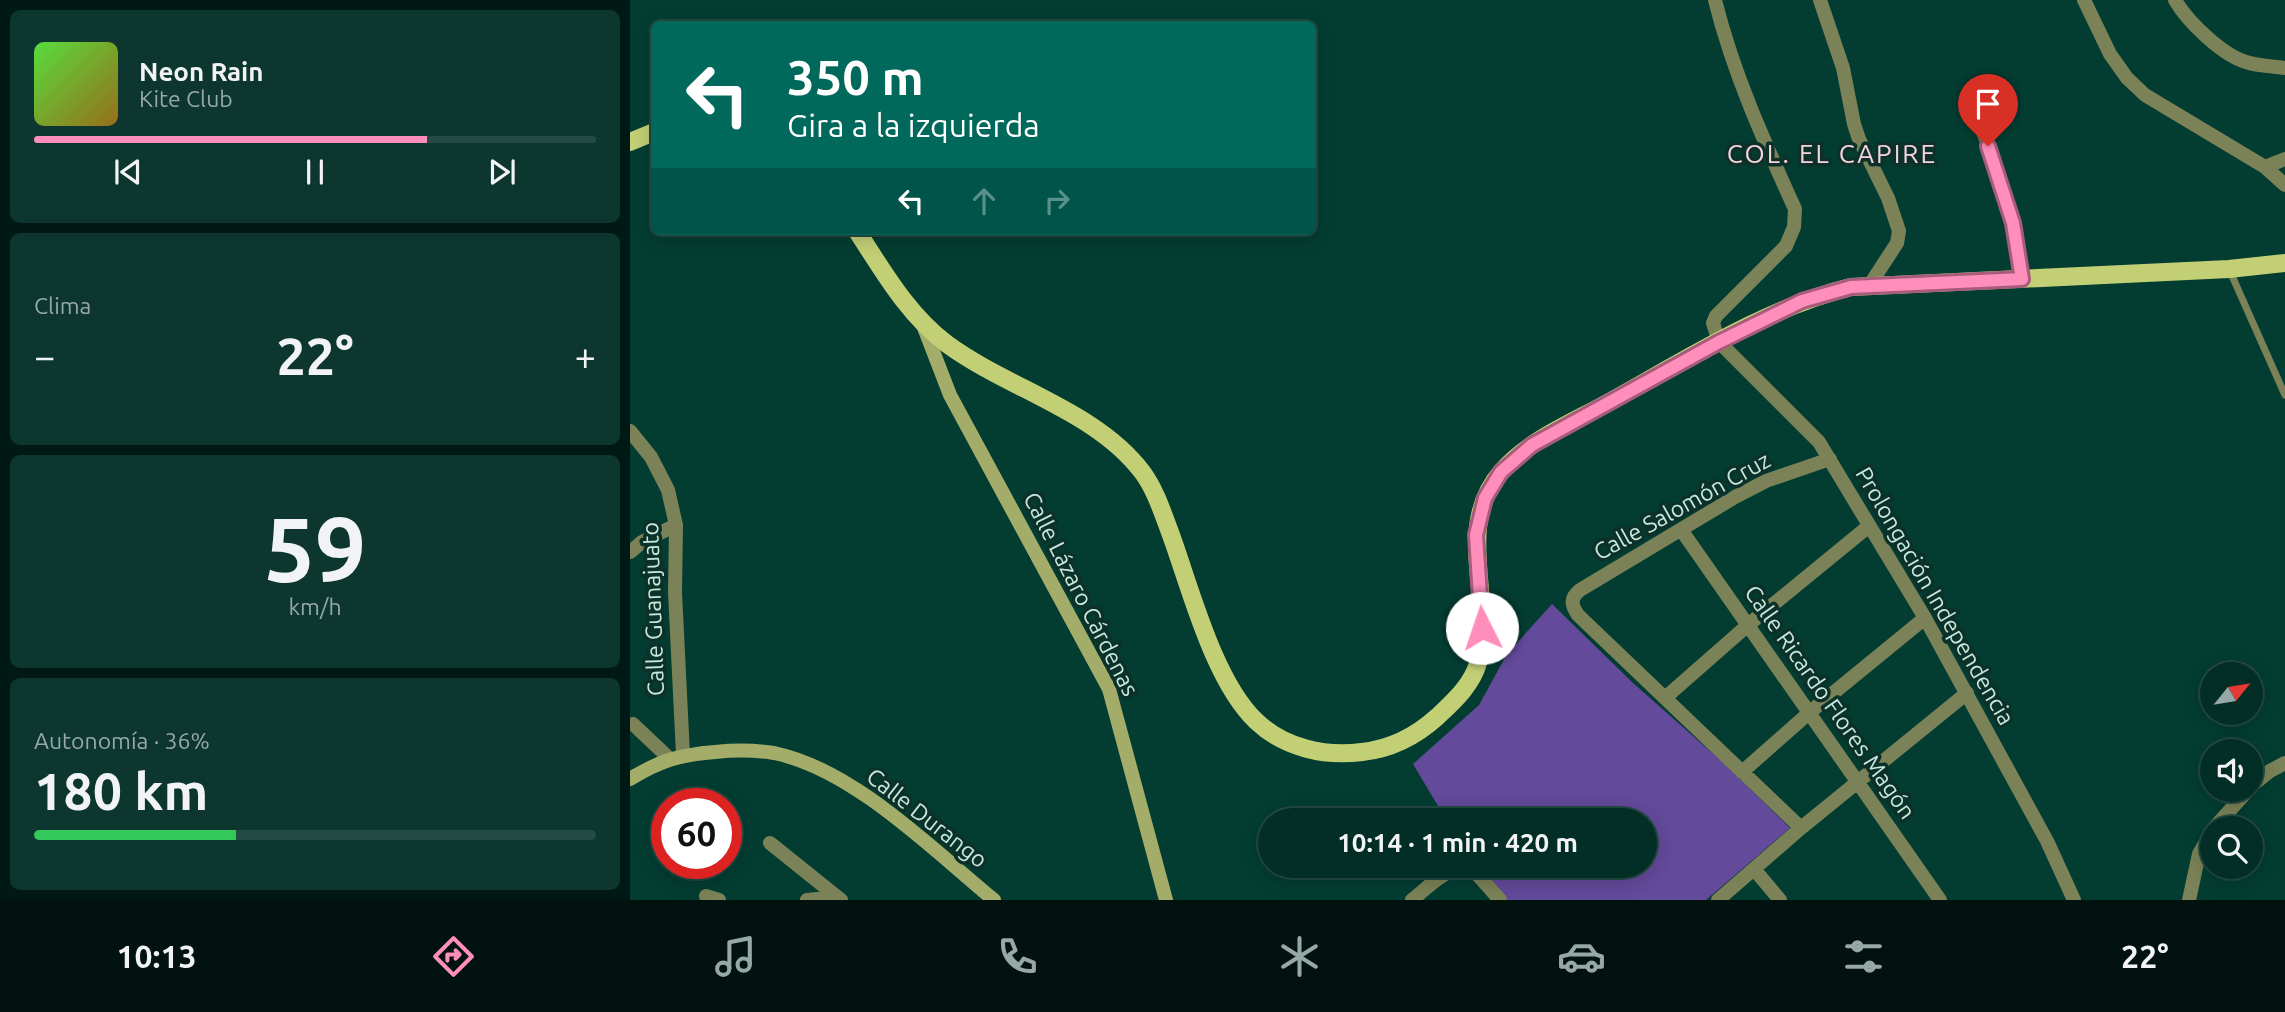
<!DOCTYPE html>
<html lang="es">
<meta charset="utf-8">
<style>
:root{--surface:#022e26;--page:#0c362e;--text:#f1f3f6;--muted:#96a8a7;--line:#234a43;--accent:#ff8ebb}
body{margin:0;font-family:Ubuntu,sans-serif;background:var(--page);color:var(--text);height:100vh;display:flex;flex-direction:column;font-size:26px;white-space:nowrap}
*{box-sizing:border-box;margin:0}
p{font-size:23px;color:var(--muted)}
.icon{flex:none;width:38px;height:38px;fill:none;stroke:currentColor;stroke-width:2;stroke-linecap:round;stroke-linejoin:round}
.map{position:relative;flex:1;overflow:hidden}
.side{display:flex;flex-direction:column;gap:10px;padding:10px;background:#011915;width:630px}
.side>*{flex:none}
.guide{position:absolute;left:21px;top:21px;width:665px;height:214px;border-radius:10px;box-shadow:0 4px 18px #0003,0 0 0 2px var(--line);background:#00695c;color:#fff;overflow:hidden}
.needle{width:46px;rotate:60deg}
.buttons{position:absolute;left:1570px;top:662px;display:grid;gap:14px}
.buttons a{display:grid;place-items:center;width:63px;height:63px;border-radius:50%;background:var(--surface);box-shadow:0 4px 18px #0003,0 0 0 2px var(--line);font-size:35px}
.speed{position:absolute;left:21px;top:788px;display:flex;gap:14px;font-size:35px;font-weight:700;text-align:center}
.speed>*{display:grid;place-content:center;width:91px;height:91px;border-radius:50%;background:var(--surface);box-shadow:0 4px 18px #0003,0 0 0 2px var(--line);line-height:1}
.speed .limit{border:10px solid #d22;background:#fff;color:#111}
.pin{position:absolute;display:grid;place-items:center;width:60px;height:60px;color:#fff;margin:-72px -30px;border-radius:50% 50% 50% 0;rotate:-45deg;box-shadow:0 0 7px #0007}
.pin .icon{rotate:45deg}
.me{position:absolute;width:77px;margin:-38px;rotate:356deg;stroke-linejoin:round;filter:drop-shadow(0 0 5px #0008)}
.turn{display:flex;align-items:center;gap:24px;height:147px;padding:0 21px;font-size:32px}
.turn .icon{width:91px;height:91px;stroke-width:2.5}
.turn b{display:block;font-size:49px;line-height:60px}
.lanes{display:flex;align-items:center;height:66px;padding:0 21px;background:#0003;justify-content:center;gap:35px;direction:ltr}
.lanes .off{opacity:.35}
.big{font-size:52px;font-weight:700;line-height:1.1}
.side .widget{flex:1;display:flex;flex-direction:column;justify-content:center;gap:10px;min-width:0;padding:0 24px;border-radius:10px;background:var(--page)}
.side .dial{align-items:center;gap:0}
.dial b{font-size:91px;line-height:1}
.song{display:flex;align-items:center;gap:21px}
.cover{width:84px;height:84px;border-radius:10px;background:linear-gradient(135deg,hsl(110 70% 55%),hsl(40 70% 35%))}
.played{height:7px;border-radius:4px;background:linear-gradient(90deg,var(--accent) 70%,var(--line) 70%)}
.keys{display:flex;justify-content:space-around;direction:ltr}
.heat{display:flex;justify-content:space-between;align-items:center;font-size:38px;direction:ltr}
.charge{height:10px;border-radius:5px;background:linear-gradient(90deg,#34c759 36%,var(--line) 0)}
.trip{position:absolute;left:628px;top:808px;width:399px;height:70px;border-radius:35px;background:var(--surface);box-shadow:0 4px 18px #0003,0 0 0 2px var(--line);font-weight:700;line-height:70px;text-align:center}
.tab-bar{display:flex;height:112px;justify-content:space-around;align-items:center;background:#01120f;color:var(--muted)}
.tab-bar .icon{width:49px;height:49px}
.tab-bar .active{color:var(--accent)}
.tab-bar b{font-size:32px;color:var(--text)}
main{display:flex;flex:1;min-height:0}
.map>svg:first-child{display:block}
.green{fill:#634a9a}
.lines{fill:none;stroke-linecap:round;stroke-linejoin:round}
.lane{stroke:#7b8257;stroke-width:7}
.street{stroke:#7b8257;stroke-width:14}
.secondary{stroke:#a3ad69;stroke-width:14}
.primary{stroke:#c2cf75;stroke-width:18}
.route-casing{stroke:#a65c7a;stroke-width:18}
.route{stroke:#ff8ebb;stroke-width:12}
.labels{text-anchor:middle;stroke-width:7;stroke-linejoin:round;paint-order:stroke}
.street-label{font-size:23px;fill:#c7e8de;stroke:#0c3129}
.quarter-label{font-size:26px;letter-spacing:2px;fill:#f5d3df;stroke:#0c3129}
</style>
<main>
<section class="side">
<div class="widget">
<div class="song"><i class="cover"></i><div><b>Neon Rain</b><p>Kite Club</p></div></div>
<div class="played"></div>
<div class="keys"><svg class="icon" aria-label="previous" viewBox="0 0 24 24"><path d="M18 5L8 12l10 7zM5 5v14"/></svg><svg class="icon" aria-label="pause" viewBox="0 0 24 24"><path d="M8 5v14M16 5v14"/></svg><svg class="icon" aria-label="next" viewBox="0 0 24 24"><path d="M6 5l10 7-10 7zM19 5v14"/></svg></div>
</div>
<div class="widget"><p>Clima</p>
<div class="heat"><a>−</a><b class="big">22°</b><a>+</a></div>
</div>
<div class="widget dial"><b>59</b><p>km/h</p></div>
<div class="widget"><p>Autonomía · 36%</p><b class="big">180 km</b><div class="charge"></div></div>
</section>
<div class="map">
<svg width="1655" height="900" viewBox="0 0 1655 900">
<rect width="100%" height="100%" fill="#033d32"/>
<!-- green -->
<path class="green" d="M922 604 1002 682 1090 760 1160 828 1076 900H877L848 866H1015V821H817L783 764 849 705 877 654Z"/>
<g class="lines">
<!-- lane -->
<path class="lane" d="M1599 269 1655 395"/>
<!-- street -->
<path class="street" d="M1085 0C1103 73 1134 141 1165 209L1164 227 1156 246 1086 316 1083 323 1089 342 1189 442 1295 618 1417 841 1444 900
M1190 0 1213 68 1224 124 1229 139 1258 198 1269 231 1267 243 1239 286
M1454 0 1480 54 1497 78 1515 95 1635 167 1655 185
M1545 0C1557 21 1592 55 1616 62 1628 66 1642 66 1655 68
M1349 120 1376 197 1383 223 1392 279
M1635 167 1655 159
M0 431 21 457 38 490 46 525 45 592 53 755
M1052 531 1310 900
M0 552 12 542 46 525
M1036 697 1118 625 1239 526
M3 724 40 759
M1112 772 1180 712 1295 618
M1620 787 1640 771 1655 763
M1171 828 948 615C941 605 940 598 950 590L1105 497 1136 481 1200 459
M1584 828 1619 789
M140 843 211 900
M1124 869 1150 900
M76 896 89 900
M177 900 207 897
M782 900C797 888 815 869 835 867L847 874 870 900
M1088 900 1171 828 1337 693
M1559 900 1569 854 1582 831"/>
<!-- secondary -->
<path class="secondary" d="M293 325 320 395 479 689 536 900
M0 779C31 760 49 755 85 752 104 750 125 750 144 753 223 769 302 849 364 900"/>
<!-- primary -->
<path class="primary" d="M0 142 24 132
M227 231C253 271 278 315 317 344 378 389 467 411 513 473 526 491 533 514 541 535 561 590 584 681 626 721 654 748 695 757 732 752 760 749 786 736 807 717 823 702 842 685 848 663 850 656 850 647 851 640 857 583 828 521 872 471 900 439 944 422 981 401 1055 360 1138 307 1221 287L1599 269 1655 263"/>
</g>
<g class="lines">
<!-- route casing -->
<g class="route-casing">
<path id="route" d="M852 628 846 535 855 498 871 472 902 445 1089 342 1172 301 1221 287 1392 279 1383 223 1358 146"/>
</g>
<!-- route -->
<use href="#route" class="route"/>
</g>
<g class="labels">
<!-- street labels -->
<g class="street-label">
<text transform="translate(1052 506) rotate(-29)" y="8">Calle Salomón Cruz</text>
<text transform="translate(451 594) rotate(63)" y="8">Calle Lázaro Cárdenas</text>
<text transform="translate(1305 596) rotate(60)" y="8">Prolongación Independencia</text>
<text transform="translate(23 609) rotate(-92)" y="8">Calle Guanajuato</text>
<text transform="translate(1200 702) rotate(55)" y="8">Calle Ricardo Flores Magón</text>
<text transform="translate(297 818) rotate(38)" y="8">Calle Durango</text>
</g>
<!-- quarter labels -->
<g class="quarter-label">
<text x="1202" y="163">COL. EL CAPIRE</text>
</g>
</g>
</svg>
<div class="buttons">
<a><svg class="needle" viewBox="-14 -14 28 28"><path d="M0-13l5 13h-10z" fill="#e53935"/><path d="M0 13l5-13h-10z" fill="#96a8a7"/></svg></a>
<a><svg class="icon" aria-label="sound" viewBox="0 0 24 24"><path d="M4 9h4l5-4v14l-5-4H4zM17 9q2 3 0 6"/></svg></a>
<a><svg class="icon" aria-label="search" viewBox="0 0 24 24"><circle cx="10" cy="10" r="6"/><path d="M15 15l6 6"/></svg></a>
</div>
<div class="speed"><div class="limit">60</div></div>
<div class="pin" style="left:1358px;top:146px;background:#d93025"><svg class="icon" aria-label="arrive" viewBox="0 0 24 24"><path d="M6 21V4h12l-3 4 3 4H6"/></svg></div>
<svg class="me" style="left:852px;top:628px" viewBox="-20 -20 40 40"><circle r="19" fill="#fff"/><path d="M0-13L10 11 0 6-10 11z" fill="#ff8ebb"/></svg>
<div class="trip">10:14 · 1 min · 420 m</div>
<div class="guide">
<div class="turn"><svg class="icon" aria-label="left" viewBox="0 0 24 24"><path d="M17 20v-9H6M10 6l-5 5 5 5"/></svg><div><b>350 m</b>Gira a la izquierda</div></div>
<div class="lanes"><svg class="icon" aria-label="left" viewBox="0 0 24 24"><path d="M17 20v-9H6M10 6l-5 5 5 5"/></svg><svg class="icon off" aria-label="ahead" viewBox="0 0 24 24"><path d="M12 20V5M6 11l6-6 6 6"/></svg><svg class="icon off" aria-label="right" viewBox="0 0 24 24"><path d="M7 20v-9h11M14 6l5 5-5 5"/></svg></div>
</div>
</div>
</main>
<nav class="tab-bar">
<b>10:13</b>
<svg class="icon active" aria-label="directions" viewBox="0 0 24 24"><path d="M12 3l9 9-9 9-9-9zM9 14v-3h6M13 9l2 2-2 2"/></svg>
<svg class="icon" aria-label="music" viewBox="0 0 24 24"><path d="M9 18V5l10-2v13"/><circle cx="6" cy="18" r="3"/><circle cx="16" cy="16" r="3"/></svg>
<svg class="icon" aria-label="phone" viewBox="0 0 24 24"><path d="M5 4h4l2 5-3 2q2 4 5 5l2-3 5 2v4C11 20 4 13 5 4z"/></svg>
<svg class="icon" aria-label="climate" viewBox="0 0 24 24"><path d="M12 3v18M4 7l16 10M4 17L20 7"/></svg>
<svg class="icon" aria-label="car" viewBox="0 0 24 24"><path d="M5 17H2v-5l4-1 3-4h7l3 4 3 1v5h-3M9 17h6M6 11h13"/><circle cx="7" cy="17" r="2"/><circle cx="17" cy="17" r="2"/></svg>
<svg class="icon" aria-label="filters" viewBox="0 0 24 24"><path d="M4 7h16M4 17h16"/><circle cx="9" cy="7" r="2"/><circle cx="15" cy="17" r="2"/></svg>
<b>22°</b>
</nav>
